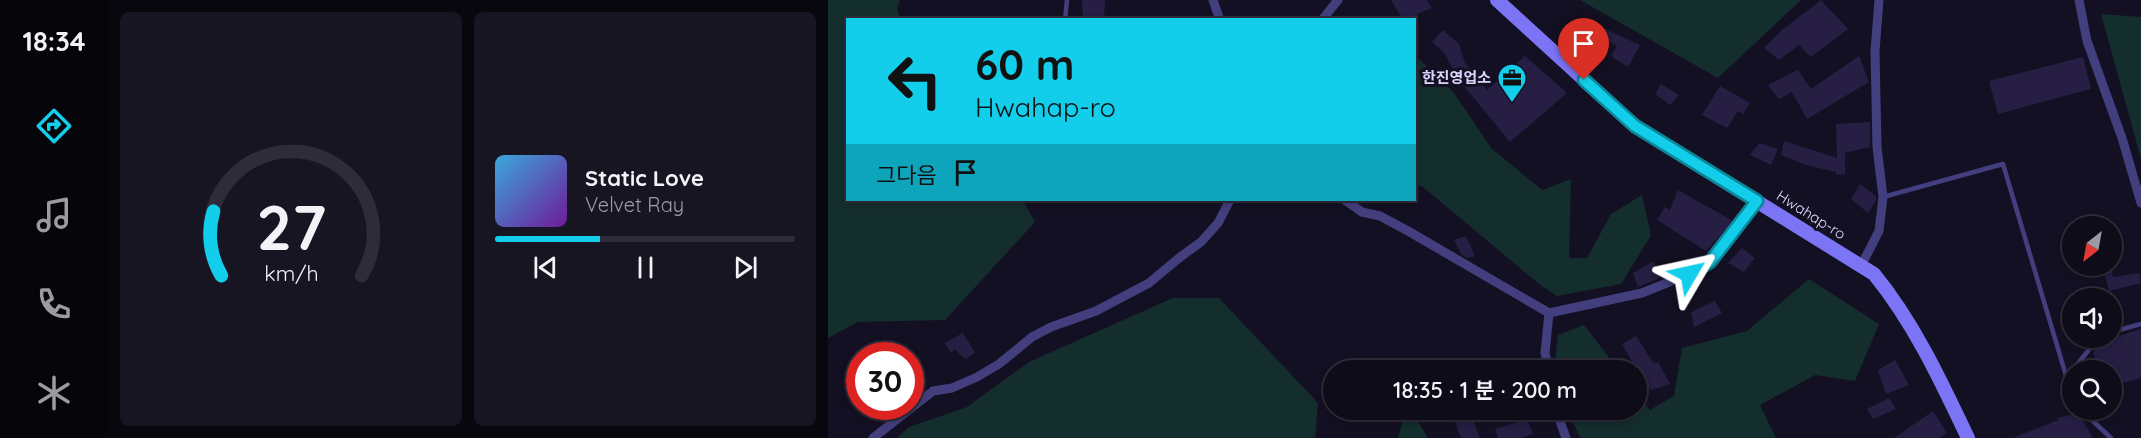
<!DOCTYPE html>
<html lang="ko">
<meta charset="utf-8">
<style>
:root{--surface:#0f0c1a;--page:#181523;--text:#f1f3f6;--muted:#9b9ba2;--line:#2f2c39;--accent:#12ceeb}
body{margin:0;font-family:Quicksand,"Noto Sans KR",sans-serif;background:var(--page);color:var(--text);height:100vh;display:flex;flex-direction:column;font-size:22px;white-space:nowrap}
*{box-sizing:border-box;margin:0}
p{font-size:20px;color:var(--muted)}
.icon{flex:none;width:33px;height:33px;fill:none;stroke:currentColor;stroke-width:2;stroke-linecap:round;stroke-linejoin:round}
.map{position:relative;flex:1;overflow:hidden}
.sheet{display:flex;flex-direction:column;gap:12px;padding:12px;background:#08070e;width:720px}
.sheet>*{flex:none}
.guide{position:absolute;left:18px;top:18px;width:570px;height:183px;border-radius:0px;box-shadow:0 3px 9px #0003,0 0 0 2px var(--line);background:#12ceeb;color:#111;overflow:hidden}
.needle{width:39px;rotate:211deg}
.buttons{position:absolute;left:1234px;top:216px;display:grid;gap:12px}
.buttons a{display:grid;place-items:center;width:60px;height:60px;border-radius:50%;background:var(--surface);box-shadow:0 3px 9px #0003,0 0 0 2px var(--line);font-size:30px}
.speed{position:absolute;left:18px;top:342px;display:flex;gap:12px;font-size:30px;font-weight:700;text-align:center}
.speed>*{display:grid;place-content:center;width:78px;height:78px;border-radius:50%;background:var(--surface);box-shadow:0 3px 9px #0003,0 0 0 2px var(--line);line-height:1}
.speed .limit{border:9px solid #d22;background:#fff;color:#111}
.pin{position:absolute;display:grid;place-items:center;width:51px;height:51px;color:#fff;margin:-62px -26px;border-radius:50% 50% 50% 0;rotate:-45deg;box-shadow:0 0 6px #0007}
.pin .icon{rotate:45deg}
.me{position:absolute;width:66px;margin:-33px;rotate:54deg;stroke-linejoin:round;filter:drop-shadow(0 0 4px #0008)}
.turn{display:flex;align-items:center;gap:21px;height:126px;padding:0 30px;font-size:27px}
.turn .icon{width:78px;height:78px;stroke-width:2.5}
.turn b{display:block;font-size:42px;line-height:51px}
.then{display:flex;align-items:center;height:57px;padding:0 30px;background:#0003;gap:12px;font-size:22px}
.sheet .card{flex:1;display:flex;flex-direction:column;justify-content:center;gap:9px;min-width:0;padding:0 21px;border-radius:9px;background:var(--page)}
.sheet .dial{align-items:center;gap:0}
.dial svg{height:156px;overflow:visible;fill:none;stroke:var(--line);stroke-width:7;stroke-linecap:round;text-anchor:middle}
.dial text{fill:var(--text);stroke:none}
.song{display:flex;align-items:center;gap:18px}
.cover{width:72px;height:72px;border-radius:9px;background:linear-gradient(135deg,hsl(200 70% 55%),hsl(280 70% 35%))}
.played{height:6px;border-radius:3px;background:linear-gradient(90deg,var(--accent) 35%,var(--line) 35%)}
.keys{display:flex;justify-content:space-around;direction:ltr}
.sheet .tiles{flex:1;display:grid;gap:12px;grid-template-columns:repeat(2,1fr)}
.trip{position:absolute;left:495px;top:360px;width:324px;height:60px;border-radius:30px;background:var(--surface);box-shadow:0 3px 9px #0003,0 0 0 2px var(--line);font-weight:600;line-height:60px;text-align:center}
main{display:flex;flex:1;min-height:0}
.menu{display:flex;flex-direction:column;width:108px;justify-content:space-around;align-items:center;background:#06050a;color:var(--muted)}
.menu .icon{width:42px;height:42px}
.menu .current{color:var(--accent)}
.menu b{font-size:27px;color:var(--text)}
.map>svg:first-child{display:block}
.green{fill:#142d2d}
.building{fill:#261e43}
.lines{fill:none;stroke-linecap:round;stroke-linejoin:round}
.service{stroke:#433f7e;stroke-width:4.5}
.minor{stroke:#433f7e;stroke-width:9}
.secondary{stroke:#7b74f4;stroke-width:14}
.route-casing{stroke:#0c8699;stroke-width:15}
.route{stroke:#12ceeb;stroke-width:10}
.labels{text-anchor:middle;stroke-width:6;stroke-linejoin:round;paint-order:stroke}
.poi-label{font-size:15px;font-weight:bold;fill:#dbd5fc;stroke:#141023;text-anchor:end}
.street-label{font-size:15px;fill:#dbd5fc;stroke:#141023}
</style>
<main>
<nav class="menu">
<b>18:34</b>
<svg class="icon current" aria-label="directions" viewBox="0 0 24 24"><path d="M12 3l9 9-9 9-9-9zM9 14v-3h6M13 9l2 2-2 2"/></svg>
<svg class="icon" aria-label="music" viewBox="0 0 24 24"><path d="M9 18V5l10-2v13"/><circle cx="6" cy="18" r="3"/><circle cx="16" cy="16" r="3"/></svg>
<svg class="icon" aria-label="phone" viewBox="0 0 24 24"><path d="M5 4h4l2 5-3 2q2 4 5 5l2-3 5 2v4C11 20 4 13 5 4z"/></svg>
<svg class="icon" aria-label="climate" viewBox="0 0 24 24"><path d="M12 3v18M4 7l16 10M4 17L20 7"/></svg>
</nav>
<section class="sheet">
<div class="tiles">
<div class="card dial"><svg viewBox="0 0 100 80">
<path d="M14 69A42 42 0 1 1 86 69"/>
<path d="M14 69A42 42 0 0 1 10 36" stroke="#12ceeb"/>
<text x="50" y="56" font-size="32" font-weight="700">27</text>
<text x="50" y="72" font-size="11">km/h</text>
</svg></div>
<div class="card">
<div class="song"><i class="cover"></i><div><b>Static Love</b><p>Velvet Ray</p></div></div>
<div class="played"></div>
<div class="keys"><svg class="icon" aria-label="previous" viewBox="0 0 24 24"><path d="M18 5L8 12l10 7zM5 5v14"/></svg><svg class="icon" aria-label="pause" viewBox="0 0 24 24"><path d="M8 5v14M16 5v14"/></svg><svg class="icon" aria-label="next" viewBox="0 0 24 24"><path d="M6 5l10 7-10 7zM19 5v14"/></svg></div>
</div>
</div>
</section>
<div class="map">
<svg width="1313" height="438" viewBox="0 0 1313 438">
<rect width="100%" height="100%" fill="#141023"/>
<!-- green -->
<path class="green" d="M0 0H72L69 7 72 19 20 20V200H195L207 222 117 320 30 322 0 338Z
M752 0H973L890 78Z
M1273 14 1313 17V159Z
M587 55 626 93 663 148 714 190 743 179 741 258H759L783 214 814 195 823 235 793 284 729 296 711 284 595 187 587 184Z
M981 279 1051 324 1027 381 987 375 932 405 948 438H753L738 410H808L809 393 822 410 846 396 854 348 919 331Z
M345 298H391L490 403 487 438H69L81 427 139 407 201 362Z
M756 325 791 370H726L730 335Z
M578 410H583L600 438H570Z"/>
<!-- building -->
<path class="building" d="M254 0H277L276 20H255Z
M563 0H599L604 8 589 14 590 17 585 20H575Z
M993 0 1020 29 983 57 971 45 951 60 936 48 954 30Z
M750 26H771L812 45 800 67 783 56 789 46Z
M615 30 631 44 637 63 659 90 697 56 739 93 682 142 631 80 615 51 604 42Z
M1031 56 1041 82 979 119 964 92 951 99 940 85 970 70 983 89Z
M1255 57 1263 89 1170 114 1161 81Z
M833 84 851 95 842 105 827 94Z
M892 86 922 103 915 114 910 111 899 128 874 115Z
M1042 122V147L1017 153V174L1008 175V172L978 165 953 155 956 141 1009 158 1008 124Z
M931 143 950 149 943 165 922 155Z
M1032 184 1048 196V200L1040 213 1023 199Z
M850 190 905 221 878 251 829 220 837 207 842 210Z
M638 236 647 256 640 258 634 255 626 240Z
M914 248 927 258 916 272 900 263Z
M826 261 832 278 810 287 805 273Z
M1283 267 1285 277 1311 273 1313 283 1281 291 1275 269Z
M887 301 894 313 866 327 863 312Z
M1313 329V378L1284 386V370H1270L1265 352 1269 346 1288 340 1287 337Z
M135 333 147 353 137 359 127 349 123 353 116 343Z
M808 336 826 364 830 362 842 384 823 390 812 376 794 344Z
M1067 360 1081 385 1058 394 1050 370Z
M1061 398 1068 409 1045 419 1039 409Z
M623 410H641L652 438H633Z
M1105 411 1119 433 1111 438H1066Z
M1250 413 1265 438H1185L1230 420 1229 418Z
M699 419 705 434 694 438H670L667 429Z"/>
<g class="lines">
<!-- service -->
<path class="service" d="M237 20 239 0
M1055 197 1175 164 1245 399
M1284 332 1313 324
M1245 370 1270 338
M1253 410 1283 438"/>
<!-- minor -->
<path class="minor" d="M385 0 392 20
M1251 0 1259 41 1294 138 1313 203
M494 20 510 0
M517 200 534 212 552 216 580 231 721 313 814 293 861 274 882 262 929 201
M1033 266 1051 231 1055 197 1049 147 1047 51 1051 0
M721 370 717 353 721 313
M728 410 738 438
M45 438 105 391 124 388 149 377 171 364 204 337 223 327 268 311 321 283 351 258 373 242 390 223 402 200"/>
<!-- secondary -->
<path class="secondary" d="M669 0 807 126 1046 274C1086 323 1113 381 1140 438"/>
</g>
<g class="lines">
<!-- route casing -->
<g class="route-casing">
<path id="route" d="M756 80 807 126 929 201 882 262 861 274"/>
</g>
<!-- route -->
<use href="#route" class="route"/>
</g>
<!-- icons -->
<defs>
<g id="office-pin" transform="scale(1.5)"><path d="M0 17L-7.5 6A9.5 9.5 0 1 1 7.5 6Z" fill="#12ceeb" stroke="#141023"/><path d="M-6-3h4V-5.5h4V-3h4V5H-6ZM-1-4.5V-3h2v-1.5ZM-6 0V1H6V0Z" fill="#111"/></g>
</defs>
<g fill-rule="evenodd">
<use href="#office-pin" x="684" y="78"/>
</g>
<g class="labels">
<!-- poi labels -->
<g class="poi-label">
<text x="663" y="83">한진영업소</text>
</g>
<!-- street labels -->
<g class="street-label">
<text transform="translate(983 215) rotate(32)" y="5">Hwahap-ro</text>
</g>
</g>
</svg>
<div class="buttons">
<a><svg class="needle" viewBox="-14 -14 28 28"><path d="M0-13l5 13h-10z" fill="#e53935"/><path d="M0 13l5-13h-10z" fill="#9b9ba2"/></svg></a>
<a><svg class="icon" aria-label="sound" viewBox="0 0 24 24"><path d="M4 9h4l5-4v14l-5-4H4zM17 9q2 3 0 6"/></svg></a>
<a><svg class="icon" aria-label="search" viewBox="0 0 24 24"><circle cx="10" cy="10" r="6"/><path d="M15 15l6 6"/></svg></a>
</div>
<div class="speed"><div class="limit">30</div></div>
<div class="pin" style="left:756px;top:80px;background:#d93025"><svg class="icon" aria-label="arrive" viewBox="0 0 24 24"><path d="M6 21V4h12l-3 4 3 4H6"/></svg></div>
<svg class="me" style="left:861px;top:274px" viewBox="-20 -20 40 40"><path d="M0-17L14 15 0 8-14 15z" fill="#12ceeb" stroke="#fff" stroke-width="4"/></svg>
<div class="trip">18:35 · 1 분 · 200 m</div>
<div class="guide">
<div class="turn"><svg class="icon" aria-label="left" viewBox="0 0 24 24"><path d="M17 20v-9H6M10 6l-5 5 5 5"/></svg><div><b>60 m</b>Hwahap-ro</div></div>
<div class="then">그다음<svg class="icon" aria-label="arrive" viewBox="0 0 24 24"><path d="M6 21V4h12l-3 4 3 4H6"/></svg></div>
</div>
</div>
</main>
